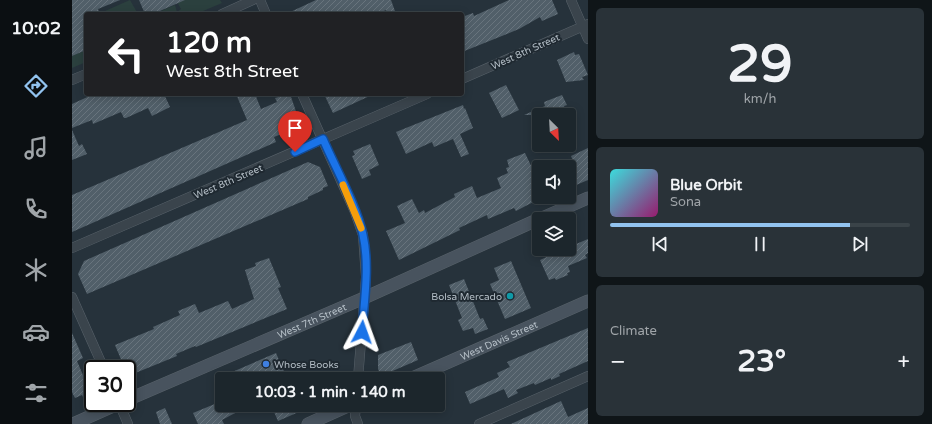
<!DOCTYPE html>
<meta charset="utf-8">
<style>
:root{--surface:#1c262c;--page:#293238;--text:#f1f3f6;--muted:#a0a5a9;--line:#3a4348;--accent:#92c3ef}
body{margin:0;font-family:"Varela Round",sans-serif;background:var(--page);color:var(--text);height:100vh;display:flex;flex-direction:column;font-size:15px;white-space:nowrap}
*{box-sizing:border-box;margin:0}
p{font-size:13px;color:var(--muted)}
.icon{flex:none;width:22px;height:22px;fill:none;stroke:currentColor;stroke-width:2;stroke-linecap:round;stroke-linejoin:round}
.map{position:relative;flex:1;overflow:hidden}
.drawer{display:flex;flex-direction:column;gap:8px;padding:8px;background:#0f1518;width:344px}
.drawer>*{flex:none}
.guide{position:absolute;left:12px;top:12px;width:380px;height:84px;border-radius:4px;box-shadow:0 2px 10px #0003,0 0 0 1px var(--line);background:#202124;color:#fff;overflow:hidden}
.needle{width:26px;rotate:156deg}
.tools{position:absolute;left:460px;top:108px;display:grid;gap:8px}
.tools a{display:grid;place-items:center;width:44px;height:44px;border-radius:4px;background:var(--surface);box-shadow:0 2px 10px #0003,0 0 0 1px var(--line);font-size:20px}
.speed{position:absolute;left:12px;top:360px;display:flex;gap:8px;font-size:20px;font-weight:700;text-align:center}
.speed>*{display:grid;place-content:center;width:52px;height:52px;border-radius:50%;background:var(--surface);box-shadow:0 2px 10px #0003,0 0 0 1px var(--line);line-height:1}
.speed .limit{border:2px solid #111;border-radius:6px;background:#fff;color:#111}
.pin{position:absolute;display:grid;place-items:center;width:34px;height:34px;color:#fff;margin:-41px -17px;border-radius:50% 50% 50% 0;rotate:-45deg;box-shadow:0 0 4px #0007}
.pin .icon{rotate:45deg}
.me{position:absolute;width:44px;margin:-22px;rotate:4deg;stroke-linejoin:round;filter:drop-shadow(0 0 3px #0008)}
.turn{display:flex;align-items:center;gap:14px;height:84px;padding:0 16px;font-size:18px}
.turn .icon{width:52px;height:52px;stroke-width:2.5}
.turn b{display:block;font-size:28px;line-height:34px}
.big{font-size:30px;font-weight:700;line-height:1.1}
.drawer .card{flex:1;display:flex;flex-direction:column;justify-content:center;gap:6px;min-width:0;padding:0 14px;border-radius:6px;background:var(--page)}
.drawer .dial{align-items:center;gap:0}
.dial b{font-size:52px;line-height:1}
.song{display:flex;align-items:center;gap:12px}
.cover{width:48px;height:48px;border-radius:6px;background:linear-gradient(135deg,hsl(180 70% 55%),hsl(320 70% 35%))}
.played{height:4px;border-radius:2px;background:linear-gradient(90deg,var(--accent) 80%,var(--line) 80%)}
.keys{display:flex;justify-content:space-around;direction:ltr}
.heat{display:flex;justify-content:space-between;align-items:center;font-size:22px;direction:ltr}
.trip{position:absolute;left:143px;top:372px;width:230px;height:40px;border-radius:4px;background:var(--surface);box-shadow:0 2px 10px #0003,0 0 0 1px var(--line);font-weight:700;line-height:40px;text-align:center}
main{display:flex;flex:1;min-height:0}
.menu{display:flex;flex-direction:column;width:72px;justify-content:space-around;align-items:center;background:#0b0f12;color:var(--muted)}
.menu .icon{width:28px;height:28px}
.menu .selected{color:var(--accent)}
.menu b{font-size:18px;color:var(--text)}
.map>svg:first-child{display:block}
.green{fill:#2b403e}
.building{fill:url(#building-hatch)}
.lines{fill:none;stroke-linecap:round;stroke-linejoin:round}
.street-casing{stroke:#58626a;stroke-width:10}
.secondary-casing{stroke:#58626a;stroke-width:13}
.street{stroke:#3a444c;stroke-width:9}
.secondary{stroke:#48535e;stroke-width:12}
.route-casing{stroke:#114b97;stroke-width:10}
.route{stroke:#1a73e8;stroke-width:7}
.slow{stroke:#f59e0b;stroke-width:7}
.culture-dot{fill:#0f9aa8;stroke:#1f2931;stroke-width:1.5}
.shop-dot{fill:#3f7fe0;stroke:#1f2931;stroke-width:1.5}
.labels{text-anchor:middle;stroke-width:4;stroke-linejoin:round;paint-order:stroke}
.street-label{font-size:10px;fill:#b5bfc7;stroke:#1f2931}
.poi-label{font-size:10px;fill:#b5bfc7;stroke:#1f2931;text-anchor:end}
</style>
<main>
<nav class="menu">
<b>10:02</b>
<svg class="icon selected" aria-label="directions" viewBox="0 0 24 24"><path d="M12 3l9 9-9 9-9-9zM9 14v-3h6M13 9l2 2-2 2"/></svg>
<svg class="icon" aria-label="music" viewBox="0 0 24 24"><path d="M9 18V5l10-2v13"/><circle cx="6" cy="18" r="3"/><circle cx="16" cy="16" r="3"/></svg>
<svg class="icon" aria-label="phone" viewBox="0 0 24 24"><path d="M5 4h4l2 5-3 2q2 4 5 5l2-3 5 2v4C11 20 4 13 5 4z"/></svg>
<svg class="icon" aria-label="climate" viewBox="0 0 24 24"><path d="M12 3v18M4 7l16 10M4 17L20 7"/></svg>
<svg class="icon" aria-label="car" viewBox="0 0 24 24"><path d="M5 17H2v-5l4-1 3-4h7l3 4 3 1v5h-3M9 17h6M6 11h13"/><circle cx="7" cy="17" r="2"/><circle cx="17" cy="17" r="2"/></svg>
<svg class="icon" aria-label="filters" viewBox="0 0 24 24"><path d="M4 7h16M4 17h16"/><circle cx="9" cy="7" r="2"/><circle cx="15" cy="17" r="2"/></svg>
</nav>
<div class="map">
<svg width="516" height="424" viewBox="0 0 516 424">
<defs>
<pattern id="building-hatch" width="6" height="6" patternUnits="userSpaceOnUse"><rect width="6" height="6" fill="#515f69"/><path d="M-1 1l2-2M0 6l6-6M5 7l2-2" fill="none" stroke="#68747d"/></pattern>
</defs>
<rect width="100%" height="100%" fill="#26323b"/>
<!-- green -->
<path class="green" d="M58 0 66 14H34L33 11Z
M110 0H148L150 3 124 14H82L103 5 105 12 109 9 105 2Z
M14 50V62L0 68V56Z"/>
<!-- building -->
<path class="building" d="M0 0H48L26 9 28 14H14V50L0 56Z
M67 0H113L81 14H73Z
M244 0H319L324 14H315L314 10 305 14H214Z
M437 0H480L486 14 470 21 468 17 447 29 390 52V17L401 13 402 16Z
M502 52 503 55 507 54 516 75 510 77 512 80 494 82 485 60Z
M434 85 447 110 430 118 417 93Z
M22 94H92L98 107 80 116 76 108 54 118H52L49 112 21 124 20 120 0 128V104Z
M164 94H183L189 109 205 102 203 98 218 94 229 126 202 137 204 142 0 232V195L175 120Z
M252 94H302L261 113Z
M490 95 495 105 492 106 495 115H452L473 106 472 102Z
M391 105 392 109 393 108 401 128 388 134 397 154 389 157 381 139 362 147 360 142 334 154 324 132Z
M0 130 7 146 10 144 15 154 0 160Z
M298 144 307 165 297 170 299 175 290 179 280 156 283 155 281 151Z
M516 148V180L497 188V162L501 161 499 156Z
M453 153 463 174 467 172V199L444 211 442 208 416 219 415 215 387 228 388 230 327 260 314 231 333 223 325 206 340 199 347 213 352 210 353 213 383 197 382 194 400 186 405 198 429 188 425 178 436 173 434 168 437 167 435 160Z
M236 162 248 167 256 186 251 188V190L236 197V199L15 294 6 274 12 261Z
M516 239V253L513 255 515 258 496 266 498 272 495 273 496 275 484 280 483 278 477 280 468 260 479 255 476 249H497V247Z
M197 258 209 287 206 288 215 309 124 347 123 346 104 354 105 356 56 376 55 369H53L43 345 82 329 81 327 108 315 106 311 123 304 127 313 156 301 160 309 182 299 173 270 184 266 183 263Z
M439 261 459 308 433 319 418 284 427 280 422 268Z
M392 279 408 319 411 318 416 329 403 334 401 328 391 331 386 320 390 318 377 285Z
M516 328V361L487 374 488 376 479 380V378L463 385 462 383 444 390 446 393 436 398 432 389 398 404 393 392 427 377 425 373 438 367 435 362Z
M0 333 11 358 5 361 19 394 11 397 10 395 3 398 0 392Z
M339 342 346 360 309 376 306 369V355Z
M204 353 215 379H144Z
M150 401V405H178L150 420 152 424H126L121 413Z
M489 401 496 417 516 408V424H439Z
M199 405H243L206 421Z
M93 408 100 424H88L84 412Z"/>
<g class="lines">
<!-- street casing -->
<g class="street-casing">
<path id="street" d="M188 0 194 14
M499 0 516 39
M150 14 181 0
M390 79 516 24
M0 80 14 74
M230 94 283 212 291 235 294 277 286 379
M0 248 355 94
M0 297 32 369
M47 403 56 424
M284 405 283 416 286 424
M407 424 516 376"/>
</g>
<!-- secondary casing -->
<g class="secondary-casing">
<g id="secondary">
<path d="M468 219 516 198"/>
<path id="s1" d="M338 379 516 301"/>
<path id="s2" d="M55 400 292 298 467 219"/>
<path d="M1 424 48 403"/>
<path d="M236 424 278 405"/>
</g>
</g>
<!-- street -->
<use href="#street" class="street"/>
<!-- secondary -->
<use href="#secondary" class="secondary"/>
</g>
<g class="lines">
<!-- route casing -->
<g class="route-casing">
<path id="route" d="M223 152 251 139C263 167 285 206 291 235 298 266 292 301 290 332"/>
</g>
<!-- route -->
<use href="#route" class="route"/>
<!-- slow -->
<path class="slow" d="M271 185 289 228"/>
</g>
<!-- markers -->
<circle class="culture-dot" cx="438" cy="296" r="4"/>
<circle class="shop-dot" cx="194" cy="364" r="4"/>
<g class="labels">
<!-- street labels -->
<g class="street-label">
<text transform="translate(453 51) rotate(-24)" y="4">West 8th Street</text>
<text transform="translate(156 181) rotate(-23)" y="4">West 8th Street</text>
<text dy="4" stroke="none"><textPath href="#s2" startOffset="201">West 7th Street</textPath></text>
<text dy="4" stroke="none"><textPath href="#s1" startOffset="97">West Davis Street</textPath></text>
</g>
<!-- poi labels -->
<g class="poi-label">
<text x="430" y="300">Bolsa Mercado</text>
<text x="202" y="368" text-anchor="start">Whose Books</text>
</g>
</g>
</svg>
<div class="tools">
<a><svg class="needle" viewBox="-14 -14 28 28"><path d="M0-13l5 13h-10z" fill="#e53935"/><path d="M0 13l5-13h-10z" fill="#a0a5a9"/></svg></a>
<a><svg class="icon" aria-label="sound" viewBox="0 0 24 24"><path d="M4 9h4l5-4v14l-5-4H4zM17 9q2 3 0 6"/></svg></a>
<a><svg class="icon" aria-label="layers" viewBox="0 0 24 24"><path d="M12 4l9 5-9 5-9-5zM3 14l9 5 9-5"/></svg></a>
</div>
<div class="speed"><div class="limit">30</div></div>
<div class="pin" style="left:223px;top:152px;background:#d93025"><svg class="icon" aria-label="arrive" viewBox="0 0 24 24"><path d="M6 21V4h12l-3 4 3 4H6"/></svg></div>
<svg class="me" style="left:290px;top:332px" viewBox="-20 -20 40 40"><path d="M0-17L14 15 0 8-14 15z" fill="#1a73e8" stroke="#fff" stroke-width="4"/></svg>
<div class="trip">10:03 · 1 min · 140 m</div>
<div class="guide">
<div class="turn"><svg class="icon" aria-label="left" viewBox="0 0 24 24"><path d="M17 20v-9H6M10 6l-5 5 5 5"/></svg><div><b>120 m</b>West 8th Street</div></div>
</div>
</div>
<section class="drawer">
<div class="card dial"><b>29</b><p>km/h</p></div>
<div class="card">
<div class="song"><i class="cover"></i><div><b>Blue Orbit</b><p>Sona</p></div></div>
<div class="played"></div>
<div class="keys"><svg class="icon" aria-label="previous" viewBox="0 0 24 24"><path d="M18 5L8 12l10 7zM5 5v14"/></svg><svg class="icon" aria-label="pause" viewBox="0 0 24 24"><path d="M8 5v14M16 5v14"/></svg><svg class="icon" aria-label="next" viewBox="0 0 24 24"><path d="M6 5l10 7-10 7zM19 5v14"/></svg></div>
</div>
<div class="card"><p>Climate</p>
<div class="heat"><a>−</a><b class="big">23°</b><a>+</a></div>
</div>
</section>
</main>
